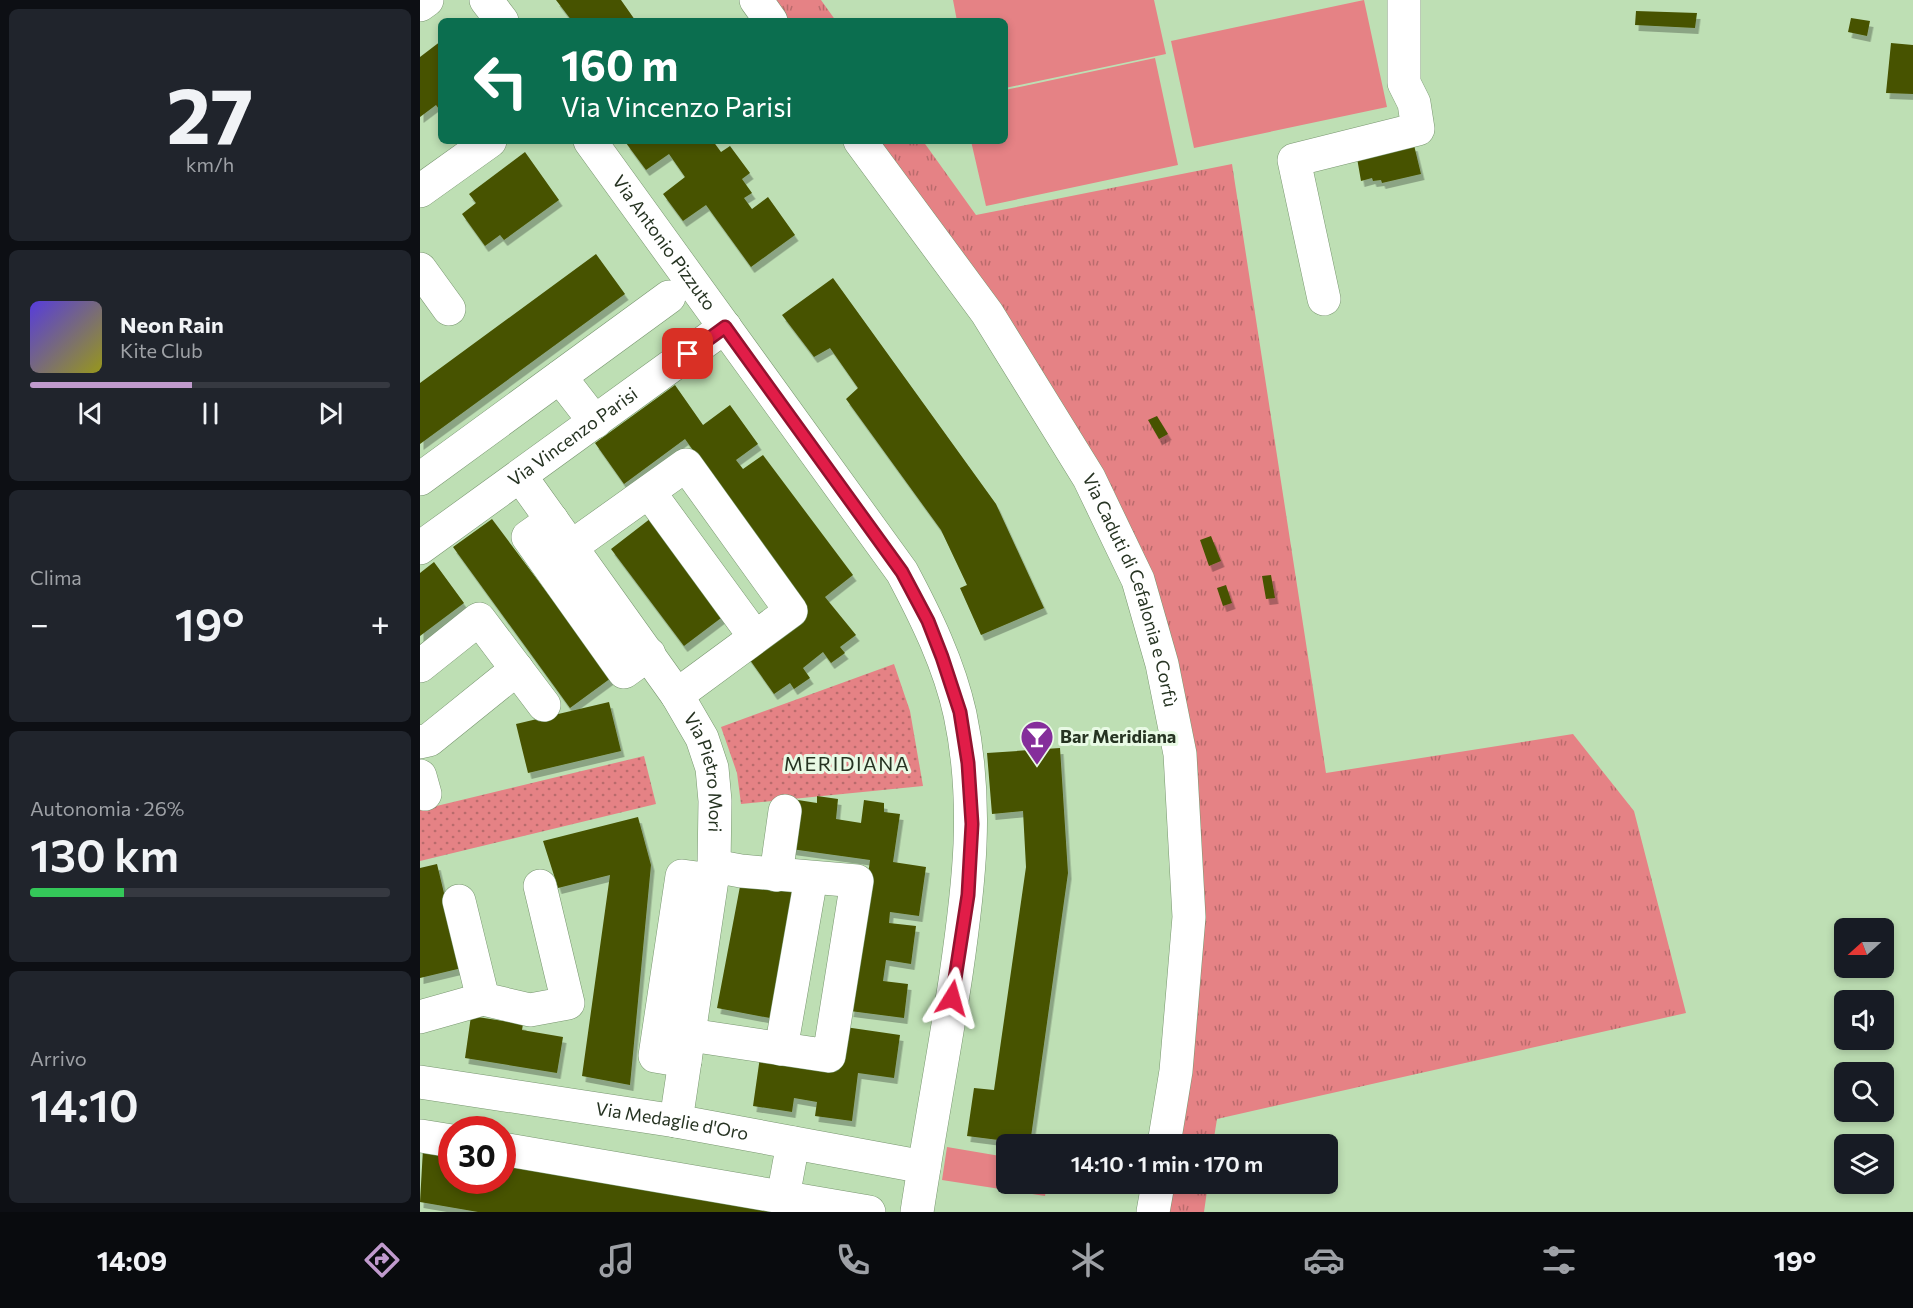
<!DOCTYPE html>
<html lang="it">
<meta charset="utf-8">
<style>
:root{--surface:#171b24;--page:#20242c;--text:#f1f3f6;--muted:#9ea1a6;--line:#363941;--accent:#c09acd}
body{margin:0;font-family:Commissioner,sans-serif;background:var(--page);color:var(--text);height:100vh;display:flex;flex-direction:column;font-size:22px;white-space:nowrap}
*{box-sizing:border-box;margin:0}
p{font-size:20px;color:var(--muted)}
.icon{flex:none;width:33px;height:33px;fill:none;stroke:currentColor;stroke-width:2;stroke-linecap:round;stroke-linejoin:round}
.map{position:relative;flex:1;overflow:hidden}
.sheet{display:flex;flex-direction:column;gap:9px;padding:9px;background:#0d0f14;width:420px}
.sheet>*{flex:none}
.banner{position:absolute;left:18px;top:18px;width:570px;height:126px;border-radius:9px;box-shadow:0 3px 9px #0003;background:#0b6e4f;color:#fff;overflow:hidden}
.needle{width:39px;rotate:249deg}
.fabs{position:absolute;left:1414px;top:918px;display:grid;gap:12px}
.fabs a{display:grid;place-items:center;width:60px;height:60px;border-radius:9px;background:var(--surface);box-shadow:0 3px 9px #0003;font-size:30px}
.speed{position:absolute;left:18px;top:1116px;display:flex;gap:12px;font-size:30px;font-weight:700;text-align:center}
.speed>*{display:grid;place-content:center;width:78px;height:78px;border-radius:50%;background:var(--surface);box-shadow:0 3px 9px #0003;line-height:1}
.speed .limit{border:9px solid #d22;background:#fff;color:#111}
.pin{position:absolute;display:grid;place-items:center;width:51px;height:51px;color:#fff;margin:-26px;border-radius:12px;box-shadow:0 3px 9px #0006}
.me{position:absolute;width:66px;margin:-33px;rotate:8deg;stroke-linejoin:round;filter:drop-shadow(0 0 4px #0008)}
.turn{display:flex;align-items:center;gap:21px;height:126px;padding:0 24px;font-size:27px}
.turn .icon{width:78px;height:78px;stroke-width:2.5}
.turn b{display:block;font-size:42px;line-height:51px}
.big{font-size:45px;font-weight:600;line-height:1.1}
.sheet .widget{flex:1;display:flex;flex-direction:column;justify-content:center;gap:9px;min-width:0;padding:0 21px;border-radius:9px;background:var(--page)}
.sheet .dial{align-items:center;gap:0}
.dial b{font-size:78px;line-height:1}
.song{display:flex;align-items:center;gap:18px}
.cover{width:72px;height:72px;border-radius:9px;background:linear-gradient(135deg,hsl(250 70% 55%),hsl(60 70% 35%))}
.played{height:6px;border-radius:3px;background:linear-gradient(90deg,var(--accent) 45%,var(--line) 45%)}
.keys{display:flex;justify-content:space-around;direction:ltr}
.heat{display:flex;justify-content:space-between;align-items:center;font-size:33px;direction:ltr}
.charge{height:9px;border-radius:4px;background:linear-gradient(90deg,#34c759 26%,var(--line) 0)}
.trip{position:absolute;left:576px;top:1134px;width:342px;height:60px;border-radius:9px;background:var(--surface);box-shadow:0 3px 9px #0003;font-weight:600;line-height:60px;text-align:center}
.tabs{display:flex;height:96px;justify-content:space-around;align-items:center;background:#090b0e;color:var(--muted)}
.tabs .icon{width:42px;height:42px}
.tabs .active{color:var(--accent)}
.tabs b{font-size:27px;color:var(--text)}
main{display:flex;flex:1;min-height:0}
.map>svg:first-child{display:block}
.grass{fill:url(#grass-tufts)}
.park{fill:url(#park-dots)}
.garden{fill:#e58285}
.building{fill:#475300;filter:url(#shadow)}
.lines{fill:none;stroke-linecap:round;stroke-linejoin:round}
.minor-casing{stroke:#78966f;stroke-width:34}
.minor{stroke:#fff;stroke-width:33}
.route-casing{stroke:#92132f;stroke-width:15}
.route{stroke:#e11d48;stroke-width:10}
.labels{text-anchor:middle;stroke-width:6;stroke-linejoin:round;paint-order:stroke}
.street-label{font-size:18px;fill:#263322;stroke:#e9fae5}
.poi-label{font-size:18px;font-weight:bold;fill:#263322;stroke:#e9fae5;text-anchor:start}
.neighbourhood-label{font-size:20px;letter-spacing:1.5px;fill:#263322;stroke:#e9fae5}
</style>
<main>
<section class="sheet">
<div class="widget dial"><b>27</b><p>km/h</p></div>
<div class="widget">
<div class="song"><i class="cover"></i><div><b>Neon Rain</b><p>Kite Club</p></div></div>
<div class="played"></div>
<div class="keys"><svg class="icon" aria-label="previous" viewBox="0 0 24 24"><path d="M18 5L8 12l10 7zM5 5v14"/></svg><svg class="icon" aria-label="pause" viewBox="0 0 24 24"><path d="M8 5v14M16 5v14"/></svg><svg class="icon" aria-label="next" viewBox="0 0 24 24"><path d="M6 5l10 7-10 7zM19 5v14"/></svg></div>
</div>
<div class="widget"><p>Clima</p>
<div class="heat"><a>−</a><b class="big">19°</b><a>+</a></div>
</div>
<div class="widget"><p>Autonomia · 26%</p><b class="big">130 km</b><div class="charge"></div></div>
<div class="widget"><p>Arrivo</p><b class="big">14:10</b></div>
</section>
<div class="map">
<svg width="1493" height="1212" viewBox="0 0 1493 1212">
<defs>
<pattern id="grass-tufts" width="24" height="20" patternUnits="userSpaceOnUse" patternTransform="scale(1.5)"><rect width="24" height="20" fill="#e58285"/><path d="M3 7l-1-3M5 7V3M7 7l1-3M15 17l-1-3M17 17v-4M19 17l1-3" fill="none" stroke="#b96b6c"/></pattern>
<pattern id="park-dots" width="8" height="8" patternUnits="userSpaceOnUse" patternTransform="scale(1.5)"><rect width="8" height="8" fill="#e58285"/><path d="M2 2h.1M6 6h.1" fill="none" stroke="#b96b6c" stroke-width="1.8" stroke-linecap="round"/></pattern>
<filter id="shadow"><feDropShadow dx="3.5" dy="6" stdDeviation="0" flood-color="#0004"/></filter>
</defs>
<rect width="100%" height="100%" fill="#bedfb4"/>
<!-- grass -->
<path class="grass" d="M336 0H401L416 21H351Z
M440 141H503L556 215 812 164 906 773 1153 734 1214 811 1266 1013 797 1119 793 1144H744L769 917 717 577Z
M738 1184H788L784 1212H733Z"/>
<!-- park -->
<path class="park" d="M474 664 490 711 503 786 321 804 317 773 301 727Z
M224 756 236 804 0 861V810Z"/>
<!-- garden -->
<path class="garden" d="M533 0H734L746 54 585 88V21H537Z
M944 0 967 107 774 148 751 41Z
M735 58 758 165 566 206 551 141H585V90Z
M527 1147 586 1157V1184H627L625 1196 522 1180Z"/>
<!-- building -->
<path class="building" d="M136 0H201L215 20 152 21Z
M1216 11 1277 13 1275 28 1215 25Z
M1431 18 1450 21 1447 36 1428 32Z
M21 41V112L16 105 0 117V57Z
M1471 43 1493 45V94L1466 93Z
M208 141H293L301 152 310 146 330 173 322 179 332 193 324 198 332 209 348 197 375 235 331 267 286 205 263 221 243 194 265 177 249 154 226 170 206 143Z
M994 145 1001 174 962 183 961 180 953 181 952 178 941 181 937 158Z
M105 152 139 200 84 240 80 235 65 246 42 214 56 203 49 194Z
M176 254 205 294 0 444V383Z
M413 278 576 504 624 608 561 635 540 588 547 585 521 530 426 399 438 388 410 348 394 357 362 315Z
M255 385 283 425 310 405 338 444 316 460 323 469 343 455 433 575 405 597 436 635 420 647 425 653 411 663 403 652 383 668 390 678 374 689 370 683 354 694 325 653 387 610 265 439 204 484 175 443Z
M737 416 748 434 739 439 728 420Z
M235 515 309 612 264 646 191 549Z
M72 519 191 678 150 708 33 547Z
M791 536 801 561 789 566 780 540Z
M14 562 44 603 0 636V573Z
M851 575 855 598 846 599 842 576Z
M806 585 812 603 803 606 797 588Z
M189 702 201 751 108 773 96 724Z
M640 748 648 873 610 1144 547 1136 554 1088 574 1090 606 867 603 811 572 814 567 753Z
M397 796 418 799 416 819 441 823 444 800 464 803V812L480 814 473 862 506 867 499 916 470 912 469 923 496 926 491 964 466 960 463 981 488 984 484 1018 430 1011 450 860 371 849 378 800 397 803Z
M218 817 231 865 210 1085 162 1076 190 875 138 888 123 841Z
M17 864 42 968 0 978V868Z
M321 881 379 892 355 1019 297 1008Z
M51 1016 103 1024 102 1030 143 1037 137 1073 45 1058Z
M425 1027 480 1035 474 1078 438 1073 432 1121 395 1116 397 1102 374 1098 372 1112 333 1106 340 1057 419 1069Z
M3 1149 32 1154V1180H82V1162L380 1212H58L0 1202Z"/>
<g class="lines">
<!-- minor casing -->
<g class="minor-casing">
<g id="minor">
<path d="M66 0 82 21"/>
<path d="M336 0 351 21"/>
<path d="M0 5 7 0"/>
<path id="s1" d="M170 141 482 572C506 617 529 664 540 714 559 804 549 885 536 975 524 1054 509 1133 497 1212"/>
<path id="s2" d="M440 141 567 313 669 478 718 580 742 664 760 754 769 917 756 1071 744 1144"/>
<path d="M0 191 70 141"/>
<path d="M0 269 29 309"/>
<path d="M904 299 874 160 998 129 994 103 984 83V0"/>
<path d="M140 377 175 422"/>
<path id="s3" d="M101 477 257 695 282 738 292 768 295 801 294 866 256 1121"/>
<path d="M0 479 249 297"/>
<path d="M229 492 335 637"/>
<path d="M132 520 108 537 204 672 229 654"/>
<path d="M151 547 266 465 371 611 257 695"/>
<path id="s4" d="M0 548 305 327"/>
<path d="M0 666 59 619 124 705"/>
<path d="M0 742 9 740 97 669"/>
<path d="M0 776 5 794"/>
<path d="M356 875 365 811"/>
<path d="M39 901 63 999"/>
<path d="M0 1017 63 999 110 1010 148 1003 120 886"/>
<path d="M270 1035 409 1056 437 881 321 871 294 866"/>
<path d="M361 1049 391 878"/>
<path d="M265 1061 235 1056 262 876 292 880"/>
<path id="s5" d="M0 1082 256 1121 504 1167"/>
<path d="M1 1136 32 1141"/>
<path d="M82 1149 449 1212"/>
<path d="M363 1197 373 1143"/>
<path d="M733 1212 738 1184"/>
</g>
</g>
<!-- minor -->
<use href="#minor" class="minor"/>
</g>
<g class="lines">
<!-- route casing -->
<g class="route-casing">
<path id="route" d="M268 354 305 327 482 572 508 621 522 657 540 712 548 763 552 824 548 895 532 998"/>
</g>
<!-- route -->
<use href="#route" class="route"/>
</g>
<!-- icons -->
<defs>
<g id="bar-pin" transform="scale(1.725)"><path d="M0 17L-7.5 6A9.5 9.5 0 1 1 7.5 6Z" fill="#852e9b" stroke="#e9fae5"/><path d="M-6-5H6L.8 .8V4.5H3.5V6h-7V4.5H-.8V.8Z" fill="#fff"/></g>
</defs>
<g fill-rule="evenodd">
<use href="#bar-pin" x="617" y="737"/>
</g>
<g class="labels">
<!-- street labels -->
<g class="street-label">
<text dy="6" stroke="none"><textPath href="#s1" startOffset="126">Via Antonio Pizzuto</textPath></text>
<text dy="6" stroke="none"><textPath href="#s4" startOffset="189">Via Vincenzo Parisi</textPath></text>
<text dy="6" stroke="none"><textPath href="#s2" startOffset="528">Via Caduti di Cefalonia e Corfù</textPath></text>
<text dy="6" stroke="none"><textPath href="#s3" startOffset="352">Via Pietro Mori</textPath></text>
<text dy="6" stroke="none"><textPath href="#s5" startOffset="255">Via Medaglie d'Oro</textPath></text>
</g>
<!-- poi labels -->
<g class="poi-label">
<text x="640" y="743">Bar Meridiana</text>
</g>
<!-- neighbourhood labels -->
<g class="neighbourhood-label">
<text x="427" y="771">MERIDIANA</text>
</g>
</g>
</svg>
<div class="fabs">
<a><svg class="needle" viewBox="-14 -14 28 28"><path d="M0-13l5 13h-10z" fill="#e53935"/><path d="M0 13l5-13h-10z" fill="#9ea1a6"/></svg></a>
<a><svg class="icon" aria-label="sound" viewBox="0 0 24 24"><path d="M4 9h4l5-4v14l-5-4H4zM17 9q2 3 0 6"/></svg></a>
<a><svg class="icon" aria-label="search" viewBox="0 0 24 24"><circle cx="10" cy="10" r="6"/><path d="M15 15l6 6"/></svg></a>
<a><svg class="icon" aria-label="layers" viewBox="0 0 24 24"><path d="M12 4l9 5-9 5-9-5zM3 14l9 5 9-5"/></svg></a>
</div>
<div class="speed"><div class="limit">30</div></div>
<div class="pin" style="left:268px;top:354px;background:#d93025"><svg class="icon" aria-label="arrive" viewBox="0 0 24 24"><path d="M6 21V4h12l-3 4 3 4H6"/></svg></div>
<svg class="me" style="left:532px;top:998px" viewBox="-20 -20 40 40"><path d="M0-17L14 15 0 8-14 15z" fill="#e11d48" stroke="#fff" stroke-width="4"/></svg>
<div class="trip">14:10 · 1 min · 170 m</div>
<div class="banner">
<div class="turn"><svg class="icon" aria-label="left" viewBox="0 0 24 24"><path d="M17 20v-9H6M10 6l-5 5 5 5"/></svg><div><b>160 m</b>Via Vincenzo Parisi</div></div>
</div>
</div>
</main>
<nav class="tabs">
<b>14:09</b>
<svg class="icon active" aria-label="directions" viewBox="0 0 24 24"><path d="M12 3l9 9-9 9-9-9zM9 14v-3h6M13 9l2 2-2 2"/></svg>
<svg class="icon" aria-label="music" viewBox="0 0 24 24"><path d="M9 18V5l10-2v13"/><circle cx="6" cy="18" r="3"/><circle cx="16" cy="16" r="3"/></svg>
<svg class="icon" aria-label="phone" viewBox="0 0 24 24"><path d="M5 4h4l2 5-3 2q2 4 5 5l2-3 5 2v4C11 20 4 13 5 4z"/></svg>
<svg class="icon" aria-label="climate" viewBox="0 0 24 24"><path d="M12 3v18M4 7l16 10M4 17L20 7"/></svg>
<svg class="icon" aria-label="car" viewBox="0 0 24 24"><path d="M5 17H2v-5l4-1 3-4h7l3 4 3 1v5h-3M9 17h6M6 11h13"/><circle cx="7" cy="17" r="2"/><circle cx="17" cy="17" r="2"/></svg>
<svg class="icon" aria-label="filters" viewBox="0 0 24 24"><path d="M4 7h16M4 17h16"/><circle cx="9" cy="7" r="2"/><circle cx="15" cy="17" r="2"/></svg>
<b>19°</b>
</nav>
